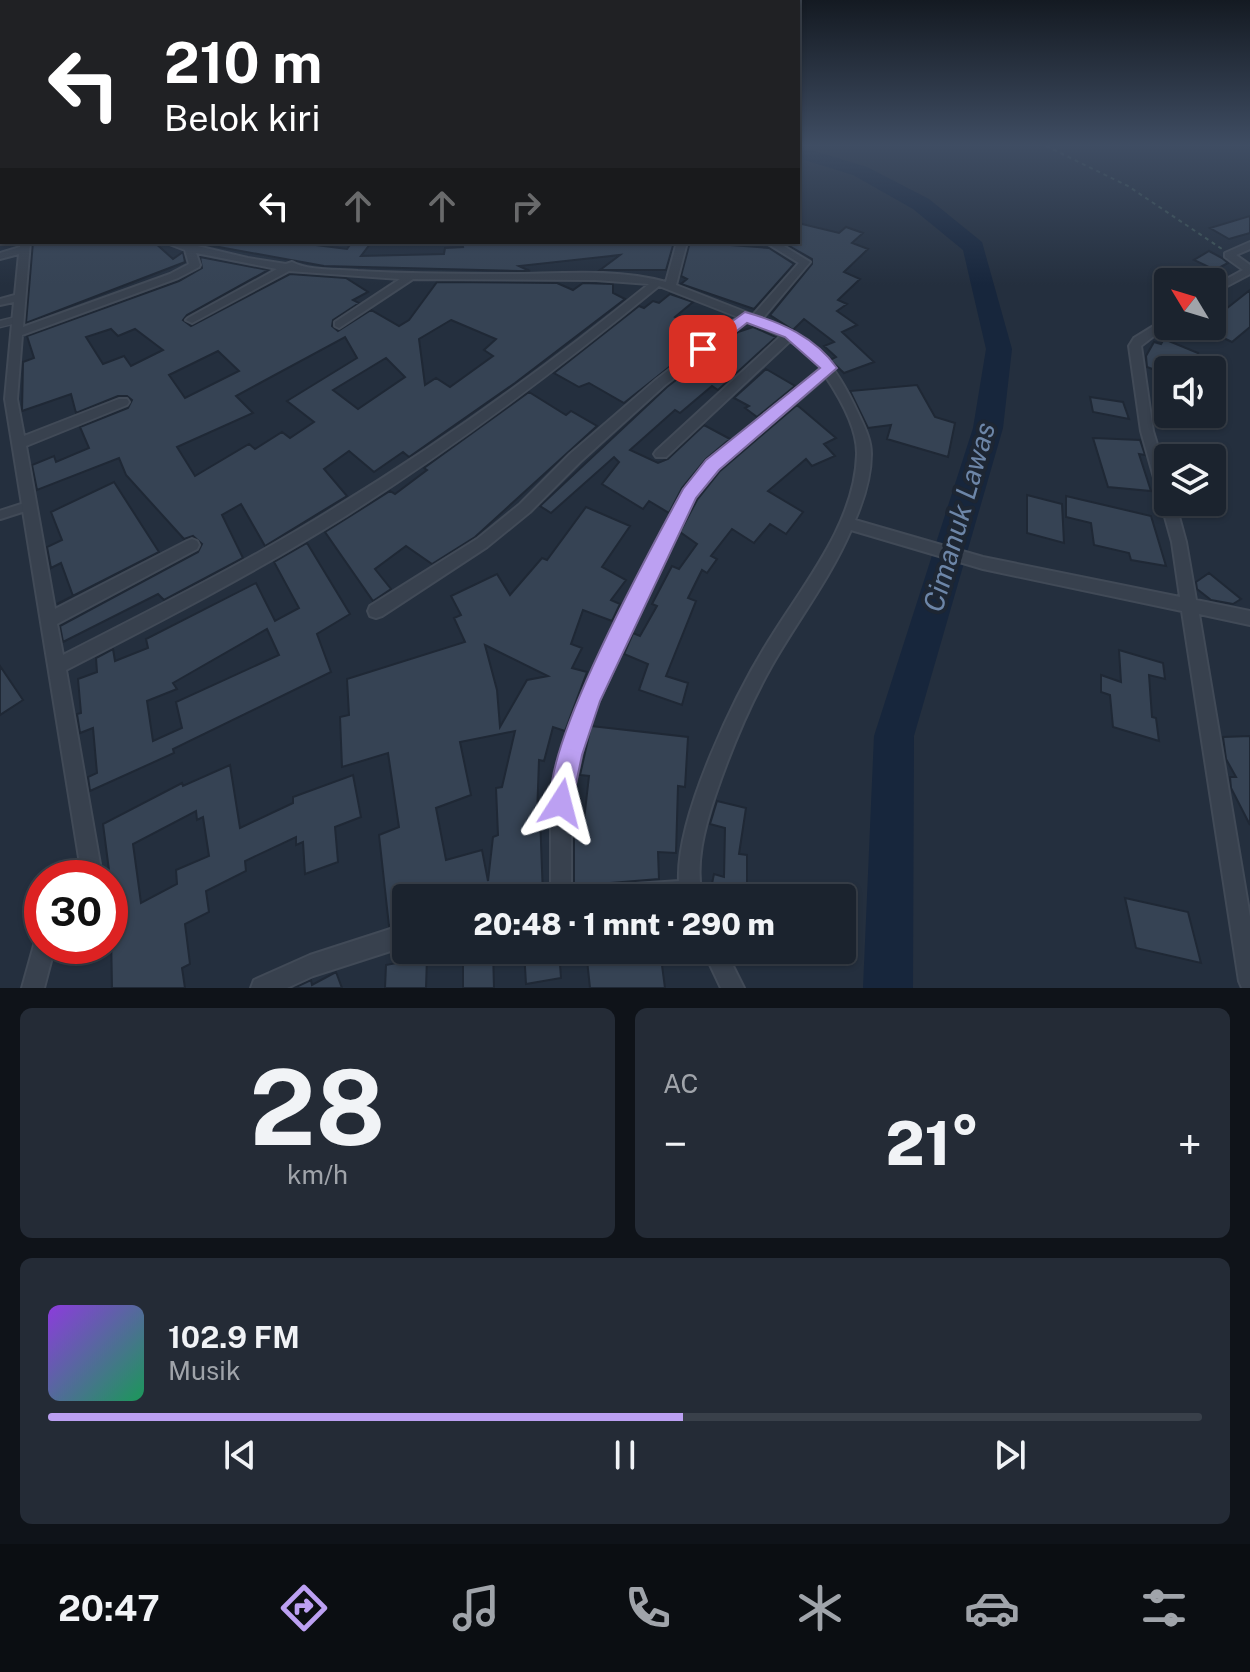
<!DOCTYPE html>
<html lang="id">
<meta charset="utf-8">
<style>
:root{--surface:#1b232e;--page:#242b36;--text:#f1f3f6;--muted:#a0a4aa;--line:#39404a;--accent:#bca0f2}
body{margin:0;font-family:"Public Sans",sans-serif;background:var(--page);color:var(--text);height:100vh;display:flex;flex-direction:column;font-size:30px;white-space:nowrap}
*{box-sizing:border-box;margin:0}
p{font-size:26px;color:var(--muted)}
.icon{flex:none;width:44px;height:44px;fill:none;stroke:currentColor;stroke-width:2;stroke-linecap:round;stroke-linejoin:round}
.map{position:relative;height:988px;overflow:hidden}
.drawer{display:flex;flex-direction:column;gap:20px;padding:20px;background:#0f1319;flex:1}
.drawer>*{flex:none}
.banner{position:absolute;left:0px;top:0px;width:800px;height:244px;box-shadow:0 2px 6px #0004,0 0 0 2px var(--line);background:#202124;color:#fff;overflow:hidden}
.needle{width:52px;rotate:308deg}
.tools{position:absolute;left:1154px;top:268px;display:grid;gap:16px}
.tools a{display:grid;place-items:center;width:72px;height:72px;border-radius:8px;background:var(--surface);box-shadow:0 2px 6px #0004,0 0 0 2px var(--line);font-size:40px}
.speed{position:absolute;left:24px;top:860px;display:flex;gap:16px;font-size:40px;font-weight:700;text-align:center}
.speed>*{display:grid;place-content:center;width:104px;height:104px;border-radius:50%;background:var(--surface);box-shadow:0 2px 6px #0004,0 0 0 2px var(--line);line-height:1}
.speed .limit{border:12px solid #d22;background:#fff;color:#111}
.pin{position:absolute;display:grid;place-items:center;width:68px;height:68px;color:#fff;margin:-34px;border-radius:16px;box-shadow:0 4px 12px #0006}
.me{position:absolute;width:88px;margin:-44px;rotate:9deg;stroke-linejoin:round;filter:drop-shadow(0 0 6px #0008)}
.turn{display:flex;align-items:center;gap:28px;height:168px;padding:0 32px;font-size:36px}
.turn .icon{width:104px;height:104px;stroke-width:2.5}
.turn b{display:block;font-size:56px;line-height:68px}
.lanes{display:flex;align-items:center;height:76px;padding:0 32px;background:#0003;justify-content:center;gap:40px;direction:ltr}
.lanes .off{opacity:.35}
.big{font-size:60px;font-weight:800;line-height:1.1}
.drawer .card{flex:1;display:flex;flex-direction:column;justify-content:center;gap:12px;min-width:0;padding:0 28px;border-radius:12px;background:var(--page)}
.drawer .dial{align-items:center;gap:0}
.dial b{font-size:104px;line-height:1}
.song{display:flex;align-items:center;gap:24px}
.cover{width:96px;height:96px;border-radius:12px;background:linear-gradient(135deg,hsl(270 70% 55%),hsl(150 70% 35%))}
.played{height:8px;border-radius:4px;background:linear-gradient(90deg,var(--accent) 55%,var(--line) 55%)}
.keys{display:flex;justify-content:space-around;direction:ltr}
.heat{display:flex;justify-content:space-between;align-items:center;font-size:44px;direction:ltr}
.drawer .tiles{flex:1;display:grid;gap:20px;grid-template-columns:1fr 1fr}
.card:last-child{grid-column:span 2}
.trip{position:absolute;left:392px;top:884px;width:464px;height:80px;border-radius:8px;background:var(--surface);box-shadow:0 2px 6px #0004,0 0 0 2px var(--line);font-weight:800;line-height:80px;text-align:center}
.dock{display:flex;height:128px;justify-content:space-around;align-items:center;background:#0b0e12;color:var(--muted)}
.dock .icon{width:56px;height:56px}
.dock .current{color:var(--accent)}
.dock b{font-size:36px;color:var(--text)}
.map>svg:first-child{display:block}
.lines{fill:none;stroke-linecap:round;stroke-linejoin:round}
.river{fill:#17263c;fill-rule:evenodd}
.building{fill:#364354;stroke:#1f2835;stroke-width:2;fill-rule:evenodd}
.service-far1-casing{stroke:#414a57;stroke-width:9}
.service-casing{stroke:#414a57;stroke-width:12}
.minor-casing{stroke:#414a57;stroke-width:4}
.path{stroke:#3f5557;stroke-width:2;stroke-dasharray:4 4;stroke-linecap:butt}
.service-far1{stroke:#38414e;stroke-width:6}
.service{stroke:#38414e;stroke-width:8}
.minor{fill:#38414e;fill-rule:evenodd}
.route{fill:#bca0f2;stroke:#7a689d;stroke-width:2}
.labels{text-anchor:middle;stroke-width:8;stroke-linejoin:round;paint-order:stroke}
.water-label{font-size:28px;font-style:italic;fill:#6d86a8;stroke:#1d2633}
</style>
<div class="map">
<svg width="1250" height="988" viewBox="0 0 1250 988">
<rect width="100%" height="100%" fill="#242f3e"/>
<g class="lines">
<!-- river -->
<path class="river" d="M798 146 867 167 929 199 982 242 1012 349 1003 428 914 736 913 988H863L874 736 973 428 986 349 963 250 913 209 853 175 798 158Z"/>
</g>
<!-- building -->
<path class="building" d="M1250 216V233L1229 239 1210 228Z
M798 223 839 233 846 227 863 233 852 243 868 249 844 272 860 279 838 300 847 304 837 311 857 325 842 332 874 362 844 373 830 360 836 357 824 346 834 342 804 319 793 330 770 315 812 264V259L784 243 798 242Z
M33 242H154L173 259 183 252 185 262 26 323Z
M310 242 308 244 347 249 352 242 370 244 361 256 444 254 445 248 463 247 462 242H518V245L674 242 666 270H600L620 255 519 266 530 271H519L324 266 197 243Z
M690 242 769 248 794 264 754 309 681 284 687 279 681 276Z
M1209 251 1222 258 1228 263 1215 270 1194 260Z
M200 257 268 270 187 315 183 320 191 326 290 274 346 278 368 292 353 300 359 303 333 320 332 326 338 331 371 310 399 326 409 320 437 282 557 283 573 290 583 283 613 284V293L625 299 515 383 409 457 403 452 374 472 349 451 324 469 347 496 265 546 241 504 222 515 243 558 164 600 158 594 63 642 60 626 198 552 202 544 193 536 184 539 126 475 119 458 37 490 32 465 54 456 56 462 89 448 80 427 128 408 132 400 127 396H118L76 413 71 394 22 411 23 362 34 358 27 336 179 281 202 268ZM451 320 496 339 484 350 493 356 450 387 436 378 425 385 419 339ZM111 329 118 336 135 329 163 350 131 366 124 356 103 364 86 337ZM345 337 357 358 287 401 314 422 290 438 282 432 255 449 249 444 195 476 177 447 253 413 236 396ZM218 351 239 371 185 398 169 375ZM386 358 405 377 358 409 333 390Z
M1250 290V327L1232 342 1202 328 1212 326V320Z
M670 294 693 302 675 317 712 333 624 403 589 383 579 387 554 373 639 306 644 308 653 301 659 303Z
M753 327 776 337 718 390 712 386 680 413 675 410 630 450 658 463 668 459 704 425 730 439 706 459 682 488 669 513 649 501 643 509 602 484 619 462 614 457 551 513 540 506 667 387 738 332Z
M1164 339 1198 353 1191 366 1185 364 1182 370H1168V375L1147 367 1146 356 1154 342 1161 344Z
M766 369 795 386 757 417 745 408 749 406 734 398Z
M917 385 935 417 955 423 948 457 887 439 891 425 868 428 850 391Z
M529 392 566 415 571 411 597 426 475 537 432 564 406 546 375 569 391 589 373 601 325 532 390 491 395 494 427 470 424 468Z
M1090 397 1123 402 1129 419 1093 412Z
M797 405 836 438 824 444 835 456 812 466 806 459 768 491 803 512 786 534 770 524 754 543 732 529 711 556 717 559 707 573 702 570 688 598 696 601 666 676 688 683 682 705 639 690 648 664 624 654 633 633 640 636 657 606 652 604 672 566 679 569 697 544 680 532 697 500 720 471Z
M1093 438 1140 440 1145 455 1139 454 1151 491 1108 487Z
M114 482 159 552 57 604 73 596 61 563 51 568 47 547 62 540 51 512Z
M1027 495 1062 504 1064 543 1027 533Z
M1066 496 1151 516 1166 566 1131 560 1129 553 1094 545 1091 523 1066 517Z
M586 507 630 526 602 567 626 580 611 600 620 604 612 621 583 610 571 644 582 648 572 668 587 672 565 731 553 727 544 761 539 760 537 816H540L543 896 518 898 516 886 482 898H406V921L389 926 379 835 399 827 388 753 342 767 340 717 349 715 347 679 465 642 454 618 461 615 451 596 497 574 510 595 542 558 547 560ZM485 645 548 676 527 680 500 727 497 690ZM515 731 502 787 496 788 498 835 493 837 488 881 482 850 446 860 436 808 471 795 460 742Z
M307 543 350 614 317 634 331 672 173 749 174 753 90 791 88 777 97 773 93 728 80 733 77 714 81 713 78 679 97 672 96 658 113 649 115 661 148 648 146 639 256 583 275 621 299 608 274 562ZM267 629 279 655 176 702 182 728 153 741 147 701 177 689 173 683Z
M1209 573 1241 599 1233 604 1211 600 1197 589 1196 582Z
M1119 650 1163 663 1165 679 1149 675 1152 717 1156 718 1159 741 1113 727 1110 695 1101 692V675L1121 682Z
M0 666 23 700 0 715Z
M591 726 688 737 685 787 678 786 676 853 658 852 659 879 574 886V820H584L589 776 580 775Z
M1250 736V825L1231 788 1230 777H1236L1226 759 1223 737Z
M230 765 240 828 293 803V797L353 775 361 817 335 827 338 862 305 874 303 842 296 845V837L245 861 246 871 206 891 209 912 185 924 190 964 182 968 185 988H112L110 878 103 824 182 783 183 786ZM196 811 197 820 203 817 209 856 176 870 177 884 141 903 133 844Z
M717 801 746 808 739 854 747 855V884L782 894 781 898H709L714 874 724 877 725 828 710 824Z
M1125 898 1188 912 1201 963 1136 948Z
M463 950H493L494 988H463Z
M524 950H559L561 978 526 984Z
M586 950H660L665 988H590Z
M427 957 426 988H385L386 965Z
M336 972 342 988H294L311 980 312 985Z"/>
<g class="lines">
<!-- service-far1 casing -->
<g class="service-far1-casing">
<path id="service-far1" d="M0 324 20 319"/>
</g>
<!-- service casing -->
<g class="service-casing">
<path id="service" d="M0 515 28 506"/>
</g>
<!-- minor casing -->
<g class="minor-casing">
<path id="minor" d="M0 146H2V154L0 153Z
M20 242H30L23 327 170 274 189 264 185 250 164 242H180L248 258 286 264 292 262C308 271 338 269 358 271 411 274 465 274 519 274 567 273 619 269 666 282L677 242H687L676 285 753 315 799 263 765 242H777L810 262 762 319C814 338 835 363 858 413 864 426 871 439 871 454 871 477 864 499 855 520L983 557 1180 597 1172 542 1141 431 1129 346 1134 338 1168 317V325L1141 346 1153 431 1168 480V502H1175L1186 542 1196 600 1250 611V625L1199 614 1250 917V988H1242L1239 981 1182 611 983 569 851 530C830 579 797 621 771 667 748 708 730 752 715 796 704 829 695 863 702 898H551V803L570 724 663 531 684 490 708 461 821 368 808 354 790 341 666 457H656L654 454 656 451 781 336 747 321 665 385 580 462 530 512 487 547 382 616 376 618 370 616 368 611 370 606 477 539 520 504 570 454 657 379 738 317 659 286C559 368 456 446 347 515 256 572 161 621 66 670L100 864 99 878H79L80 864 5 399 14 302 0 305V299L15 295 19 254 0 259V253L20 247ZM196 253 277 269 188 318 186 320 192 323 289 271 400 279 335 322V326L339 328 413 279 596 280 649 284C549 365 446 440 336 507 248 562 155 608 63 655L57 624 197 549 199 545 197 541 192 539 187 541 55 609 26 446 127 405 129 402 127 399H119L24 436 17 399 22 335 178 278 199 267 200 265ZM826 377C840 398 858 429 857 455 855 521 807 580 773 634 737 690 676 815 679 881L577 888 571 890V803L588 725 677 531 694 498 718 469Z
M1250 242V249L1236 255 1250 265V274L1212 294V287L1243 270 1225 257V253Z
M406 924V946L313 976 287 988H251L254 980 310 955Z
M42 936V946H55L44 988H22L36 938Z
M703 950H725L744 988H721Z"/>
</g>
<!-- path -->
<path class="path" d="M1046 146 1128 186 1222 249"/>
<!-- service-far1 -->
<use href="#service-far1" class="service-far1"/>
<!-- service -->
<use href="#service" class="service"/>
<!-- minor -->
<use href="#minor" class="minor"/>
</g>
<!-- sky -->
<linearGradient id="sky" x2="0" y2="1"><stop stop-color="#141a22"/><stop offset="0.51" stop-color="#3f4d63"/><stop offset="1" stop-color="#3f4d63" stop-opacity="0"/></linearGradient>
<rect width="1250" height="285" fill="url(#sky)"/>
<!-- route -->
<path class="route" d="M745 312C781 322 815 337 837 368L719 470 696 498 600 701 582 755 570 812 561 815 553 812C532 762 654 543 683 489L706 460 820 368 785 337 747 323 709 353H698V346Z"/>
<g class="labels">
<!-- water labels -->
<g class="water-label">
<text transform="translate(959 517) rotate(-74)" y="10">Cimanuk Lawas</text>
</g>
</g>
</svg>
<div class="tools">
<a><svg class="needle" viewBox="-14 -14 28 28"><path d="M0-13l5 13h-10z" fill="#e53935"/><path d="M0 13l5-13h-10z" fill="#a0a4aa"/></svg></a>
<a><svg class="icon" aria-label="sound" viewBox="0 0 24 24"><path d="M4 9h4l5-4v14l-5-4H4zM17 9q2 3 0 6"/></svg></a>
<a><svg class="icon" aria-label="layers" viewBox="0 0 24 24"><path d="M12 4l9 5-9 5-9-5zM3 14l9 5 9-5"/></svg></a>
</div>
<div class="speed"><div class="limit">30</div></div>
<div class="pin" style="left:703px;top:349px;background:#d93025"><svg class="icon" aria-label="arrive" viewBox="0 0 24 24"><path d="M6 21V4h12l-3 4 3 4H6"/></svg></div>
<svg class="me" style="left:561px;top:803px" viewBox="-20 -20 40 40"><path d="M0-17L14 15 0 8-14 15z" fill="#bca0f2" stroke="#fff" stroke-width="4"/></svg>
<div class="trip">20:48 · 1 mnt · 290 m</div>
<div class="banner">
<div class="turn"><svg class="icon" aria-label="left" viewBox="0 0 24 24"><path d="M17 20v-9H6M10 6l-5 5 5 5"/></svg><div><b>210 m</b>Belok kiri</div></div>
<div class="lanes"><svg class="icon" aria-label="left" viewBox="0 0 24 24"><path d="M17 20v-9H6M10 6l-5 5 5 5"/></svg><svg class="icon off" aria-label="ahead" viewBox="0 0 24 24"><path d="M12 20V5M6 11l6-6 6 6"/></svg><svg class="icon off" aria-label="ahead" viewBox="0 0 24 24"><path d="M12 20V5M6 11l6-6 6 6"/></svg><svg class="icon off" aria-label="right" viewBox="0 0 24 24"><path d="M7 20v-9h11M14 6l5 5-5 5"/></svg></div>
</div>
</div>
<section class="drawer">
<div class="tiles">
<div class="card dial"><b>28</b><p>km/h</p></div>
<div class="card"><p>AC</p>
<div class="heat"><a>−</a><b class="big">21°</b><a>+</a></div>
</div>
<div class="card">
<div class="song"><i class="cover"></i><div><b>102.9 FM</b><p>Musik</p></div></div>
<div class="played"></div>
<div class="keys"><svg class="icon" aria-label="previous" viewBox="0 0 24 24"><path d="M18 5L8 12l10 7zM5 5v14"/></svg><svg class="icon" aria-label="pause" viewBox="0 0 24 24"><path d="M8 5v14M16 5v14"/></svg><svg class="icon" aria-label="next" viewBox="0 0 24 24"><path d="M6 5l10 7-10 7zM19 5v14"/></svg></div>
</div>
</div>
</section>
<nav class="dock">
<b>20:47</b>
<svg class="icon current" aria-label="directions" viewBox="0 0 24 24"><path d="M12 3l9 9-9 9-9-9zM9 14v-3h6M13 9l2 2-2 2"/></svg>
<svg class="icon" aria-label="music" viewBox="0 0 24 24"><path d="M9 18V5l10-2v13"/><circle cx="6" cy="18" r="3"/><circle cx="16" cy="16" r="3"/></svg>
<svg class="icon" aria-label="phone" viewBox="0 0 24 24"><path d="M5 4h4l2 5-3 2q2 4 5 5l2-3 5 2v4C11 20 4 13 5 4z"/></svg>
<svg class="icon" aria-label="climate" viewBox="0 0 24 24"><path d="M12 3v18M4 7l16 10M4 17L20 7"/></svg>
<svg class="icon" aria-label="car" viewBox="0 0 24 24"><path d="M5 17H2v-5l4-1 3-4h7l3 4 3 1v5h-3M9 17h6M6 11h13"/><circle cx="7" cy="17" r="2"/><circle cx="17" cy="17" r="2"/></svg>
<svg class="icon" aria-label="filters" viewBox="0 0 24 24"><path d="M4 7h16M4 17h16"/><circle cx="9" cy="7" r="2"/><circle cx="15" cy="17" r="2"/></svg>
</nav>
